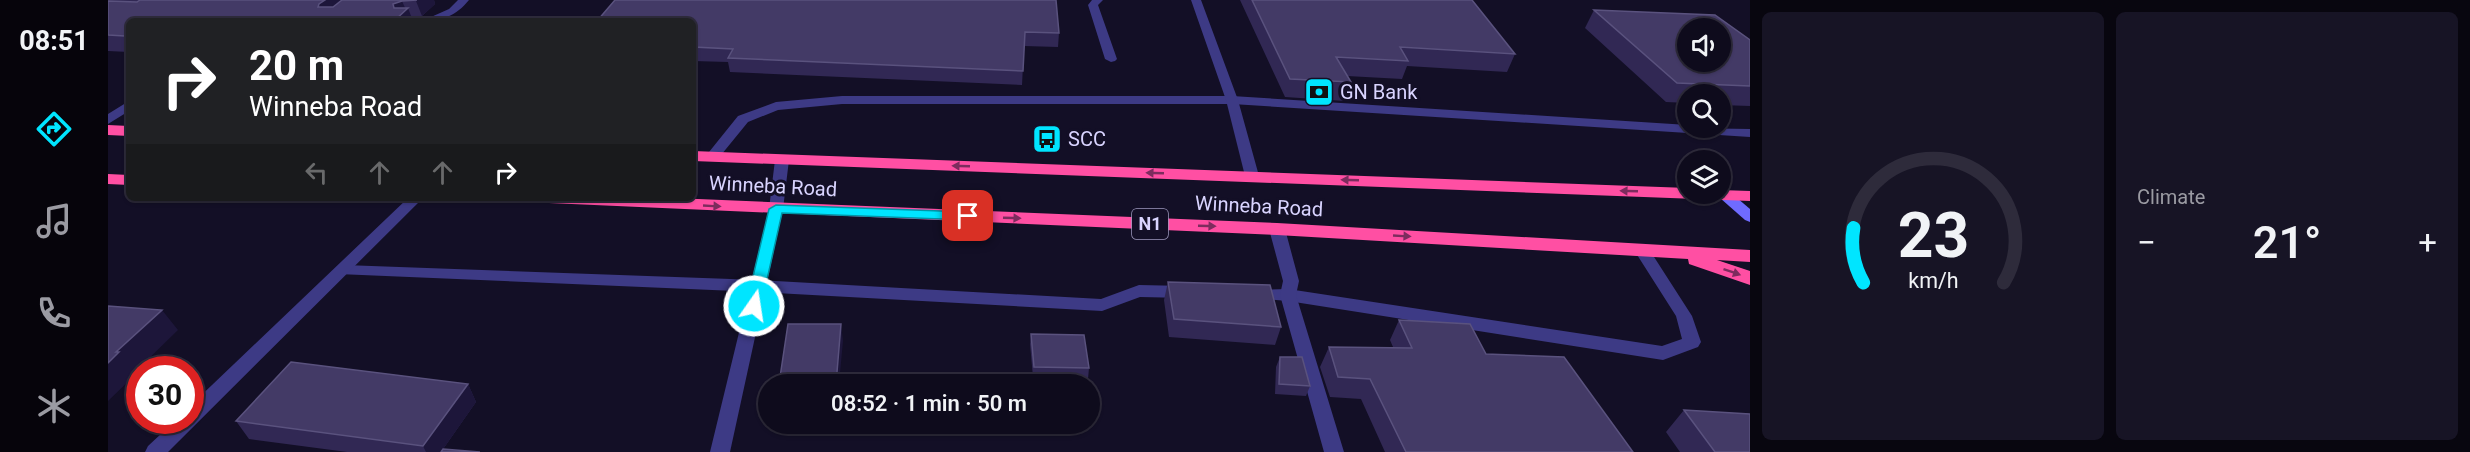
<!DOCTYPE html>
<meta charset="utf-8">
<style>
:root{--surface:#0e0b1c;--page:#171425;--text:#f1f3f6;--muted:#9b9ba3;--line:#2e2b3b;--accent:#00e5ff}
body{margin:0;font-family:Roboto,sans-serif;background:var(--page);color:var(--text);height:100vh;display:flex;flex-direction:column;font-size:22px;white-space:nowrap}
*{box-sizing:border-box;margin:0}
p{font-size:20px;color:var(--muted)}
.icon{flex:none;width:33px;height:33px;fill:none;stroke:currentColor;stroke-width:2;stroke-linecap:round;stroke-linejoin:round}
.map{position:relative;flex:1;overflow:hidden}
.details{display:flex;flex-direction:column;gap:12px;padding:12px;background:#08060f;width:720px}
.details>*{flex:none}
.banner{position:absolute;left:18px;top:18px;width:570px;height:183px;border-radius:9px;box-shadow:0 2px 4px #0004,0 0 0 2px var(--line);background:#202124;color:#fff;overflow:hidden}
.controls{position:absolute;left:1569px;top:18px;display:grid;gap:12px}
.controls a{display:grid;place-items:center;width:54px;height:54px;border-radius:50%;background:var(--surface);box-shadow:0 2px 4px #0004,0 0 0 2px var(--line);font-size:30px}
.speed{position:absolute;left:18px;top:356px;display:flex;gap:12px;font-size:30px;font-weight:700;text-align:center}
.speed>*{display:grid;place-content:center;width:78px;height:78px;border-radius:50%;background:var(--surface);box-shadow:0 2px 4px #0004,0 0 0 2px var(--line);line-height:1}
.speed .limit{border:9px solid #d22;background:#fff;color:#111}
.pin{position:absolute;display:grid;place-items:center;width:51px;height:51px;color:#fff;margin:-26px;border-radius:12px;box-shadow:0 3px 9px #0006}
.me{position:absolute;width:66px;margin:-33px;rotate:13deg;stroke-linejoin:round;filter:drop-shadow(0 0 4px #0008)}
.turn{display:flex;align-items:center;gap:21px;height:126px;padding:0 24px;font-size:27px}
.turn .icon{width:78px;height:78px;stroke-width:2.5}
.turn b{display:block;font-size:42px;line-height:51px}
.lanes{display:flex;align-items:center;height:57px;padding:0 24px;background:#0003;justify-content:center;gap:30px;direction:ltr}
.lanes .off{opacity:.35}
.big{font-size:45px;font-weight:600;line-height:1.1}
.details .card{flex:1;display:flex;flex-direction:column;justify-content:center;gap:9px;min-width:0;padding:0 21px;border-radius:9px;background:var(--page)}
.details .dial{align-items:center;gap:0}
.dial svg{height:156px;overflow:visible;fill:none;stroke:var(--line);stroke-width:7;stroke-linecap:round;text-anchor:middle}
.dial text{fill:var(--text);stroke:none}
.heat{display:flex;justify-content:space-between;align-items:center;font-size:33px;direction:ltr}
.details .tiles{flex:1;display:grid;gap:12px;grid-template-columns:repeat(2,1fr)}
.trip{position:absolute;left:650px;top:374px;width:342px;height:60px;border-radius:30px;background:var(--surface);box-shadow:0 2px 4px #0004,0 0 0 2px var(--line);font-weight:600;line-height:60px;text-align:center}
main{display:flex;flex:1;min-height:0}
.tabs{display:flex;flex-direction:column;width:108px;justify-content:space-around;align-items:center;background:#06040b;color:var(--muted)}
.tabs .icon{width:42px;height:42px}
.tabs .selected{color:var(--accent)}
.tabs b{font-size:27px;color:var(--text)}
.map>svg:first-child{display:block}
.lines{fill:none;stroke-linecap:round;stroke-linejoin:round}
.lane{fill:#3d3a85;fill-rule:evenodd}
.street{fill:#3d3a85;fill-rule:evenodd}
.secondary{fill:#6f6bff;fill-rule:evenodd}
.highway{fill:#ff4fa3;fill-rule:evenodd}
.wall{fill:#312854}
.shaded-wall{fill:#1d163a}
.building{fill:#433a66;stroke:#5a527e;stroke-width:1.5;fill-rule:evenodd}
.oneway{fill:#7d2c5e}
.route{fill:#00e5ff;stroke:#0095a6;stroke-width:1.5}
.labels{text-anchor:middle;stroke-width:6;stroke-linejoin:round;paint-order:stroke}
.shield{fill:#130f26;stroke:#9e99be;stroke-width:1.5}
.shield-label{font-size:18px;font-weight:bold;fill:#d9d4ff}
.poi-label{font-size:20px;fill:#d9d4ff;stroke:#130f26;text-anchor:start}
.street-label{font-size:20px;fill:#d9d4ff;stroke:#130f26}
</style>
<main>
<nav class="tabs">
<b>08:51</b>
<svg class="icon selected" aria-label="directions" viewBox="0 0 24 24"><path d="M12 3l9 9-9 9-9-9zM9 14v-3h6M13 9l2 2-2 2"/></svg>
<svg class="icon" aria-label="music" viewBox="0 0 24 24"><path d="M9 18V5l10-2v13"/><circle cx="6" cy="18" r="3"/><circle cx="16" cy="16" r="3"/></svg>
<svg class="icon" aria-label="phone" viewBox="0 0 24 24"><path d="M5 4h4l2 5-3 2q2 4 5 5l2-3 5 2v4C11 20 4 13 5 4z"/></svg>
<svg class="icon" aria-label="climate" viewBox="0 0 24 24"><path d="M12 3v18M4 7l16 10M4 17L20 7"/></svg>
</nav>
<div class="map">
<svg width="1642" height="452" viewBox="0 0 1642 452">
<rect width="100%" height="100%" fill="#130f26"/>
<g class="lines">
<!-- lane -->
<path class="lane" d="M350 0H361C348 16 334 21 314 21L341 9Z
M984 0H995L990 5 1009 59 1007 61 1003 62 997 59 980 5Z
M734 96H1124L1580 125V128L1642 129V137L1124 104H734L670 110 640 122 609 160H599L597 157 630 116 668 102Z
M21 101V111L0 124V114Z
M1534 245 1539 246 1584 316 1593 342 1590 347 1555 360 1180 301 1141 298 1139 294 1141 290 1180 289 1554 346 1574 339 1568 316 1526 250Z
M236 265 651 280 993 299 1031 285 1078 286 1084 288 1086 292 1084 296 1078 298 1032 297 994 311 651 292 230 274 228 270 230 266Z"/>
<!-- street -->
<path class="street" d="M1083 0H1093L1130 100 1151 176 1149 179 1144 180 1137 176 1118 100Z
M674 156 681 160 675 209 622 452H602L661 209 667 160Z
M300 198H315L60 452H37L40 446 68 420H82V406Z
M1169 224 1177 229 1191 281 1188 295 1236 452H1216L1172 295 1175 281 1161 229Z"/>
<!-- secondary -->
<path class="secondary" d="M1617 191 1622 192 1642 209V222L1637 220 1612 198 1610 195Z"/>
<!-- highway -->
<path class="highway" d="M0 125 21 126V136L0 135Z
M585 151 1580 188V194H1612V190L1642 191V201L585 161Z
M0 174 21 175V185L0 184Z
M432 198H566L1169 223 1642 250V262L1609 260 1642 271V285L1581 264 1580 259 1169 235 441 203 435 202Z"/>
</g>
<!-- wall -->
<path class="wall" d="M0 0H326L327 4 314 16H303L305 21H21V52L0 51Z
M1132 0H1364L1407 54 1399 72 1299 66 1294 79 1239 76 1243 82 1237 101 1177 97Z
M1486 10 1642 40V106L1612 105V94H1580V103L1558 102 1477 28Z
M585 21 951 33 950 47 916 46 914 85 622 72 620 62 585 61Z
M1060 282 1173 327 1167 345 1061 337 1056 300Z
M1291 320 1378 354 1525 452H1277L1253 399 1222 397 1212 367 1221 347H1285L1282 340Z
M923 334 981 368 980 379 925 377 922 344Z
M1172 357 1202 386 1198 396 1167 394 1168 367Z
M360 384 368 402 333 452H239L141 439 128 421Z
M1576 410 1642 452H1572L1558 432Z"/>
<!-- shaded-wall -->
<path class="shaded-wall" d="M217 0H236L218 19 210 7 211 4Z
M309 0H326L327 4 314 16 308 1Z
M294 1 298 10 300 8 305 21H286L285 4Z
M21 34V43L17 36Z
M54 310 70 330 27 372 29 373 0 401V363L8 352Z
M733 324 735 341 731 384H728Z
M360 384 368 402 333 452H318L315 446Z"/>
<!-- building -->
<path class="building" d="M32 0H217L211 4 210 7H225L234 0H309L294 1 285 4 286 8H300L286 21H114L44 20 42 21H21V34L17 36 0 35V1L29 2Z
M507 0H948L951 33 917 32 915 71 620 58 625 49 585 47V21H489Z
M1144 0H1364L1407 54 1292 47 1300 61 1228 57 1243 82 1182 79Z
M1486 10 1607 15 1642 40V86L1569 83ZM1580 28H1612V62H1580Z
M1060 282 1162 285 1173 327 1066 319Z
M0 306 54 310 8 352H11L0 363Z
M1291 320 1362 324 1378 354 1456 357 1525 452H1298L1262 379 1230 377 1221 347 1304 348Z
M680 324H733L728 384H671Z
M923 334 976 335 981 368 926 367Z
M1172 357H1194L1202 386 1171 384Z
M183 362 360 384 315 446 128 421Z
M1576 410 1642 414V452H1607Z
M335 449 372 452H333Z"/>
<!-- one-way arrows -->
<defs><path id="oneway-solid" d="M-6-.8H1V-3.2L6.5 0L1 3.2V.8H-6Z" transform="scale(1.5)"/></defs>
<g class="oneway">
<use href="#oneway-solid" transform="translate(853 166) rotate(-178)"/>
<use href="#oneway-solid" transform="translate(1047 173) rotate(-178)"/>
<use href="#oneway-solid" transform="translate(1242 180) rotate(-178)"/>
<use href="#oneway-solid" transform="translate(1521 191) rotate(-178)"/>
<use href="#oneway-solid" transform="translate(604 206) rotate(3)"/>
<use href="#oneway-solid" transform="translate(904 218) rotate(2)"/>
<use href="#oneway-solid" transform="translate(1099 226) rotate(2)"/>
<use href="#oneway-solid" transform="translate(1294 236) rotate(3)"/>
<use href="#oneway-solid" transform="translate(1624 272) rotate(19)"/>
</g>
<!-- route -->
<path class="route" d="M668 205 860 212 866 216 860 220 674 213 653 306 651 310H640L638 306 661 209Z"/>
<!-- icons -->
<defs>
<g id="bank-square" transform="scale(1.5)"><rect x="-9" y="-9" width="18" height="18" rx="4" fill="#00e5ff" stroke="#130f26"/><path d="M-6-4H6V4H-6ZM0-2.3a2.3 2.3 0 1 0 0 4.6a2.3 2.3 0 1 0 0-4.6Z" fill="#111"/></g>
<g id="bus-square" transform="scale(1.5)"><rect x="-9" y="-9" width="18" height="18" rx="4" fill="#00e5ff" stroke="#130f26"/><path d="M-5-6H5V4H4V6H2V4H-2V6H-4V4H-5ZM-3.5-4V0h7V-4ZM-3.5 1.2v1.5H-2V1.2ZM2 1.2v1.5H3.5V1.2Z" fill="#111"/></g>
</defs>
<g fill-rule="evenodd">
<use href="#bank-square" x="1211" y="92"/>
<use href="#bus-square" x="939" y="139"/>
</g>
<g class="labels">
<!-- shield labels -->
<rect class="shield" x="1024" y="209" width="36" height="30" rx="4.5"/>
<g class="shield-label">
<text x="1042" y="230">N1</text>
</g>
<!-- poi labels -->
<g class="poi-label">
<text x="1232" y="99">GN Bank</text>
<text x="960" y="146">SCC</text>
</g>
<!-- street labels -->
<g class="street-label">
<text transform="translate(665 186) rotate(3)" y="7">Winneba Road</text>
<text transform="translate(1151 206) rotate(3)" y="7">Winneba Road</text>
</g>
</g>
</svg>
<div class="controls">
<a><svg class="icon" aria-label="sound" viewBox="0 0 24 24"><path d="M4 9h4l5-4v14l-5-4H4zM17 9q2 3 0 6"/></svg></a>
<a><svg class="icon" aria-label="search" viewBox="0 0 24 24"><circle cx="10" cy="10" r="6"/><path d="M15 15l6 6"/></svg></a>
<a><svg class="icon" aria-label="layers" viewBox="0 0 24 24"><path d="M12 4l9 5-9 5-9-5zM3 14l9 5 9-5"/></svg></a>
</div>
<div class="speed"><div class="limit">30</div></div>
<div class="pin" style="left:860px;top:216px;background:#d93025"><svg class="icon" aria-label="arrive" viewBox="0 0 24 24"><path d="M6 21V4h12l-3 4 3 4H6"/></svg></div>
<svg class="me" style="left:646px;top:306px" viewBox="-20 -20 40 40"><circle r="17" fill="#00e5ff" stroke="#fff" stroke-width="3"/><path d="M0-11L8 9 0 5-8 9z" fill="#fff"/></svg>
<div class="trip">08:52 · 1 min · 50 m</div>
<div class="banner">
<div class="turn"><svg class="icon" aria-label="right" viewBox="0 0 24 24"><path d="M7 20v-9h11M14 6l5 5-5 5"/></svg><div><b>20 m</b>Winneba Road</div></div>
<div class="lanes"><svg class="icon off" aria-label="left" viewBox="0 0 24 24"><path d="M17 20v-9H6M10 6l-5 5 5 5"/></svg><svg class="icon off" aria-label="ahead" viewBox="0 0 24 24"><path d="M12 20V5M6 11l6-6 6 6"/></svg><svg class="icon off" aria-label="ahead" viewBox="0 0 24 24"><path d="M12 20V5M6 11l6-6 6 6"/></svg><svg class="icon" aria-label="right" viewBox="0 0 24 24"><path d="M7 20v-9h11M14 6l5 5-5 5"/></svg></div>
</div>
</div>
<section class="details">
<div class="tiles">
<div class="card dial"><svg viewBox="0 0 100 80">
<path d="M14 69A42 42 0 1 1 86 69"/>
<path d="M14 69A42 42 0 0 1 9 41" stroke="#00e5ff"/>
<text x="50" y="56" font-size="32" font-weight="700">23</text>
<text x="50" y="72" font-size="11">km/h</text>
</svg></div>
<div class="card"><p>Climate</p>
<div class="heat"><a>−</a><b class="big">21°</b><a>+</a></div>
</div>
</div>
</section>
</main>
